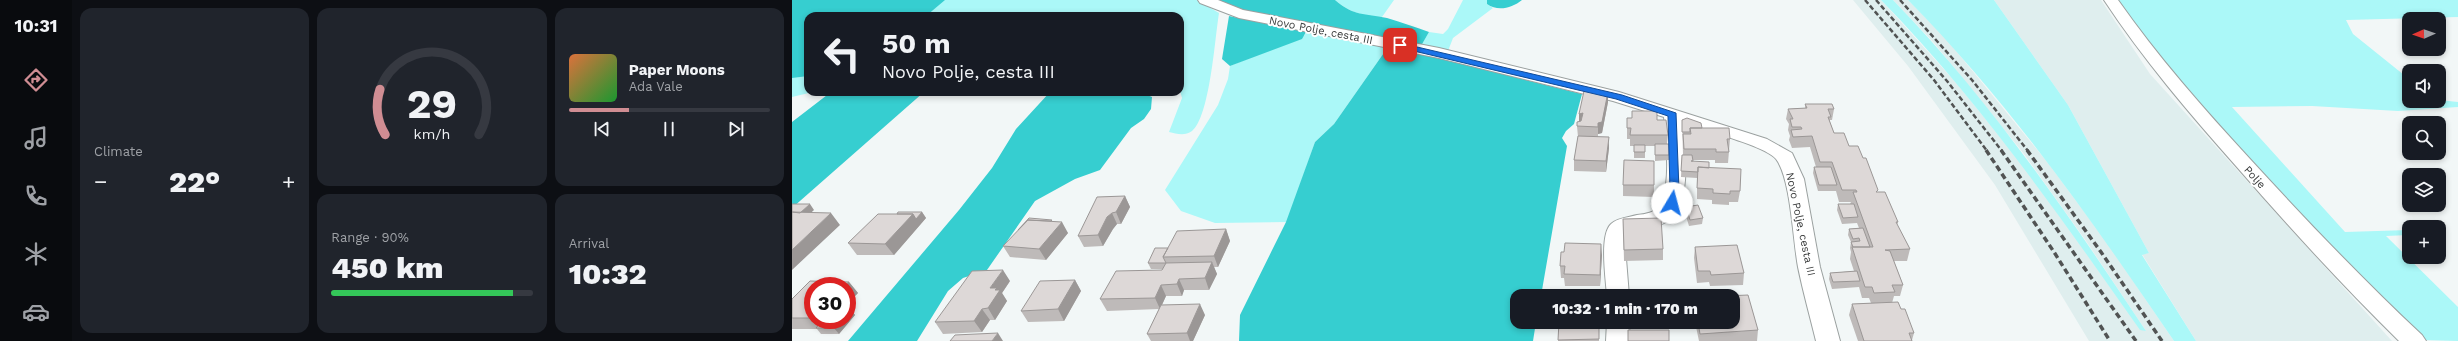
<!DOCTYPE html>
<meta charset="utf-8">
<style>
:root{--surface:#171b24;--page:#20242c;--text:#f1f3f6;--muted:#9ea1a6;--line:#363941;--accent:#d08d93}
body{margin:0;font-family:"Work Sans",sans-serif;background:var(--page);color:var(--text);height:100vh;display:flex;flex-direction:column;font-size:15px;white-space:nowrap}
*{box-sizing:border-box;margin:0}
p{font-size:13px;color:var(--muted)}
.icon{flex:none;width:22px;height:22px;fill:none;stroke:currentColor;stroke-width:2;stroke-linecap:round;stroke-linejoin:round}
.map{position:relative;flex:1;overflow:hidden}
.panel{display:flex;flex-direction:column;gap:8px;padding:8px;background:#0d0f14;width:720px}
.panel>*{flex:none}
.hud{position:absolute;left:12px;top:12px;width:380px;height:84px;border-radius:12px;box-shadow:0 2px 6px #0003;background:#171b24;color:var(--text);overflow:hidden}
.needle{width:26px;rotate:268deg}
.controls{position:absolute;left:1610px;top:12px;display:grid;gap:8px}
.controls a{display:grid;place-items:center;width:44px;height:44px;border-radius:8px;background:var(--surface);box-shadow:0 2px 6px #0003;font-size:20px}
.speed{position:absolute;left:12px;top:277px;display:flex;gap:8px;font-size:20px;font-weight:700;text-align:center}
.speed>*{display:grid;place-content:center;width:52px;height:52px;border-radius:50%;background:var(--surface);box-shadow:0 2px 6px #0003;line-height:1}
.speed .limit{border:6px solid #d22;background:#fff;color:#111}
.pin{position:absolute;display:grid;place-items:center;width:34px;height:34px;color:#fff;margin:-17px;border-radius:8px;box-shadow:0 2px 6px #0006}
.me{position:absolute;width:44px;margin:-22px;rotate:8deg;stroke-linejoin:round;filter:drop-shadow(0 0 3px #0008)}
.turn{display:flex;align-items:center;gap:14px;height:84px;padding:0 12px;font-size:18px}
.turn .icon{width:52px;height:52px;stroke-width:2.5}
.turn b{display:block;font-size:28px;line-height:34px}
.big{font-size:30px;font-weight:800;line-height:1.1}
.panel .card{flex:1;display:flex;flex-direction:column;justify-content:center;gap:6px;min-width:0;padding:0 14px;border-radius:12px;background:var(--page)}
.panel .dial{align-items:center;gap:0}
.dial svg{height:104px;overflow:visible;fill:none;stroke:var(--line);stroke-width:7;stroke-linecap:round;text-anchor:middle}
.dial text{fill:var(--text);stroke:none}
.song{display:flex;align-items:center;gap:12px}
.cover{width:48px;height:48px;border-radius:6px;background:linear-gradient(135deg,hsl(20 70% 55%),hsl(130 70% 35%))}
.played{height:4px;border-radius:2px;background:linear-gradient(90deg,var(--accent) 30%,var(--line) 30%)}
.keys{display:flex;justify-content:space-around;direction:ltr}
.heat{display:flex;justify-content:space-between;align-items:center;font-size:22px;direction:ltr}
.charge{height:6px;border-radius:3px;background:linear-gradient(90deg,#34c759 90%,var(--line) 0)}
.panel .tiles{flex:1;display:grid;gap:8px;grid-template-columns:repeat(3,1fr)}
.card:first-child{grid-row:span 2}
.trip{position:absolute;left:718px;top:289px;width:230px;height:40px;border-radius:12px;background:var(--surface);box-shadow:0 2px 6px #0003;font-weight:800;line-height:40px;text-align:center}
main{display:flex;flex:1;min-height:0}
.menu{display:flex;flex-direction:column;width:72px;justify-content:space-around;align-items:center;background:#090b0e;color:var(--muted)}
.menu .icon{width:28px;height:28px}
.menu .active{color:var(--accent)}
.menu b{font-size:18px;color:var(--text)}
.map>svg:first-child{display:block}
.built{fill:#dfeeee}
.green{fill:#abf8f8}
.forest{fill:#36ced0}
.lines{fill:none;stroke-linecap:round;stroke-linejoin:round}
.street-casing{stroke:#9ba1a0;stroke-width:2}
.street{fill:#fff;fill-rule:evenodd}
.rail-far1{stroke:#515353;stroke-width:2.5;stroke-dasharray:5 2.5;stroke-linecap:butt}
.rail{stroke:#515353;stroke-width:3.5;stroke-dasharray:6 3.5;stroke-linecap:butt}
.wall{fill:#bebab9}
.shaded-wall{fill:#9b9796}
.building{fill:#ddd8d7;stroke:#9b9796}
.route{fill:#1a73e8;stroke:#114b97}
.labels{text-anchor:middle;stroke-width:4;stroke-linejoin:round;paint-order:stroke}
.street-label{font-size:11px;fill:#383a3a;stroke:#fff}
</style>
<main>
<nav class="menu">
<b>10:31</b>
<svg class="icon active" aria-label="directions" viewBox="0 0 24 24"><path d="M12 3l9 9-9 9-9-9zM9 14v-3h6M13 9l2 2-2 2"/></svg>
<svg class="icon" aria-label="music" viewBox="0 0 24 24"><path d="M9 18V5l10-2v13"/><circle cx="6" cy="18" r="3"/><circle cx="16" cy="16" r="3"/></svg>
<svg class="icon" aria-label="phone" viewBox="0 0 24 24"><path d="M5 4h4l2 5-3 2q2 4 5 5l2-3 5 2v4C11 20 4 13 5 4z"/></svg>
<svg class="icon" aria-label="climate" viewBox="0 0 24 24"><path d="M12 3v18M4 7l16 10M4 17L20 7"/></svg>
<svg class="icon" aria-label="car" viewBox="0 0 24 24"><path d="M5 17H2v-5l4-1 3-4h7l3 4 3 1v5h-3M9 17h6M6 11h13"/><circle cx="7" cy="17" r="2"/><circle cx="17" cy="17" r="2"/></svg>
</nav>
<section class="panel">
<div class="tiles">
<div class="card"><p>Climate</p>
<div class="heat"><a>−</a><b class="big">22°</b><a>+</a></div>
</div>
<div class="card dial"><svg viewBox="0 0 100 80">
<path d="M14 69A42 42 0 1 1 86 69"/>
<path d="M14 69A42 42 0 0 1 10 34" stroke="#d08d93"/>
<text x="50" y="56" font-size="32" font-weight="700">29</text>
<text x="50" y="72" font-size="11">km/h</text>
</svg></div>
<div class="card">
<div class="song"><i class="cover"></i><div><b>Paper Moons</b><p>Ada Vale</p></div></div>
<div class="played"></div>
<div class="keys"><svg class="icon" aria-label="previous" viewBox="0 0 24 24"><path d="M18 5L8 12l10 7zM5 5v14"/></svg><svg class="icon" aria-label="pause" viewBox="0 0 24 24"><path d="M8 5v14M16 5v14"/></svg><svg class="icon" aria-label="next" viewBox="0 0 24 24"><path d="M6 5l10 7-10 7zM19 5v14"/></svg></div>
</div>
<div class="card"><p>Range · 90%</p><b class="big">450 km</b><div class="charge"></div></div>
<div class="card"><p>Arrival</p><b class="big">10:32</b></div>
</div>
</section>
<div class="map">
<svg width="1666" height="341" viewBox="0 0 1666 341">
<rect width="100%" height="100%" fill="#f2f7f7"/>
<!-- built -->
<path class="built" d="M1061 0H1089L1166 85 1235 170 1348 329 1354 331 1294 241 1232 154 1142 43 1101 0H1116L1151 35 1256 163 1316 244 1382 341H1297L1203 185 1116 66Z
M1202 0H1309L1358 74 1600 341H1404L1350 254 1357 253 1276 105Z"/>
<!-- green -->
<path class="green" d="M0 0H405L427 13C423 37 418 117 400 131 393 136 385 134 377 132L390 98 388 91V16H16V92H21L0 97Z
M543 0H602L590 17C572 17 557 12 543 0Z
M671 0H695V4L701 8 661 38 656 51 629 46 637 32 651 34 656 29Z
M1089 0H1101C1198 100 1277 215 1354 331L1348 330C1267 215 1187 100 1089 0Z
M1116 0H1202L1276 105 1357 253 1350 255 1404 341H1382C1301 222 1218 103 1116 0Z
M1327 0H1666V17L1554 20 1561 34 1617 79V101L1647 100 1666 102V107L1606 111 1520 106 1440 107 1553 232 1617 230V235L1594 236 1666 307V341L1630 340 1425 127 1337 17Z
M514 32H524L596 47 542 124 523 142 495 222 423 223 389 211 373 190 426 105 436 79 438 66 513 35Z"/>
<!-- forest -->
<path class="forest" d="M0 0H153L134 16H16V76L0 78Z
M421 0H543C563 17 572 13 595 18 609 22 623 27 637 32L629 46 452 10Z
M695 0H730C720 8 706 12 695 4Z
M437 16 514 32 510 39 438 66 430 59Z
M596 47 654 60 790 94 782 124 774 131 770 138 775 146 749 296H725V322H744L741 341H447L448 315 494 222 523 142 542 124Z
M39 92H132L0 208V122Z
M258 92H348L360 97 359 109 352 119 339 128 308 170 283 179 243 201 195 270 171 278 156 291 125 341H56L167 210 200 168 224 129Z"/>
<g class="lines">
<!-- street casing -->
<g class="street-casing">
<path id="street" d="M406 0H426L451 10 647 48 827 92 975 139 1000 153 1012 179 1028 267 1048 341H1024C1018 316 1011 292 1006 267 1001 241 999 178 984 159 974 146 909 129 890 123 893 151 901 205 874 222 863 229 847 226 836 232L833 246 837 296H815C814 280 807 235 819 224 825 218 838 217 845 215 854 214 862 213 867 206 880 186 874 141 872 117L821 101 647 58 447 18 408 3Z
M1312 0H1326C1366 57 1411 108 1458 159 1513 219 1570 279 1630 335L1634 341H1607C1550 285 1496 226 1444 166 1397 113 1351 59 1312 0Z
M815 322H837L838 341H814Z"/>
</g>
<!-- street -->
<use href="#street" class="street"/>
<!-- rail-far1 -->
<path class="rail-far1" d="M1073 0 1142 80 1195 151
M1084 0 1155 81 1210 151
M1108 0 1180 80 1236 151"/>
<!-- rail -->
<path class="rail" d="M1194 150 1262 252 1318 341
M1209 150 1344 341
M1235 150 1309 252 1370 341"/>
</g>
<!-- wall -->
<path class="wall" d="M816 92V102L810 133 806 134V137L817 148 814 172 782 171V160L786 137 785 126 787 122V114Z
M1013 104 1042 109 1040 120H1038V122L1042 133 1057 146 1085 192 1106 222 1105 225 1118 249 1115 261H1102L1111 285 1108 296H1102L1100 303 1109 309 1122 333 1120 340V341H1066L1057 315 1060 304 1079 303 1077 298H1070L1067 287 1040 289 1037 279 1038 273 1062 271 1058 259 1059 252 1058 248 1059 242 1056 235 1057 229 1067 228 1065 223 1050 224 1045 210 1046 204H1058L1059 202H1047L1044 191H1026L1021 173 1022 167H1024L1018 147 1000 148 997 140 998 136 996 130 997 124 994 119 996 109 1013 108Z
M835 118 865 120 876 135 875 144 877 155V160L863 161V146H853V158H842V146H838V139H835Z
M890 120 938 139 936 163H923V160H901V161L917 168 948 191 946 202H937V205L920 204V200L905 199V178L889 177 890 155H891Z
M862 161V197L831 196V185Z
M333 196 338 207 329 224H325L321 229 311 246 292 247 286 236Z
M894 207 911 218 910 224 897 226 893 213Z
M130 212 134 218 102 255H65L56 243 105 214Z
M831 219 871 249V260L832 261Z
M261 221 276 233 254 260 218 257 211 246Z
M434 229 438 241 426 267H422L425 274 417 290H392L390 296H374L370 305 413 315 401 341H359L355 334 367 309 315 311 308 299 370 270V269H359L356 263 376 248Z
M903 247 952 273 951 285 918 286 917 282 905 283 902 258Z
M810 255 808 286H773L772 278H769L768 266Z
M283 280 289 291 272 321 236 322 229 311Z
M18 281 57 282 66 293 55 304V286H21V320H55V309H58L63 315 47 334H29L25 329H0V299Z
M218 281 210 293 215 301 203 320H198L190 332 151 334 143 322Z
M767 322H807V341H766Z
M903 322H941L966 330 965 341H907Z"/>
<!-- shaded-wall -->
<path class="shaded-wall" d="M816 92V102L810 133 806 134V138V123Z
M791 113V124L787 125V114Z
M817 137V148L814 172V161Z
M333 196 338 207 329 224 324 212Z
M18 204 22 210 9 222 4 216Z
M130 212 134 218 128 225 124 219Z
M39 213 48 225 0 270V250Z
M320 213 325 224 321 229 311 246 306 235 315 217Z
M121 214 128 225 102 255 93 244Z
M270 222 276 233 254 260 247 249Z
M434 229 438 241 426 267 422 256Z
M809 244 810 255 808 286V275Z
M420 262 425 274 417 290 413 278Z
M211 270 218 281 210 293 215 301 203 320 196 308 198 288Z
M387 279 392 290 390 296 385 284Z
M283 280 289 291 272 321 266 309Z
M57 282 66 293 55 304V286H52Z
M369 285 374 296 368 309 363 298Z
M408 304 413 315 401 341H398L395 333Z
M58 309 63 315 47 334 42 328 49 320H55V313Z
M190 309 198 320 190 332 182 321Z
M24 320H40L30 328Z
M206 333 211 341H200Z"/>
<!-- building -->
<path class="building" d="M792 91 816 92 810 122 806 123V127L785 126V122L789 121 791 113 787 114Z
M1013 104H1040L1042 109H1036L1039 117H1036L1042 133H1052L1057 146H1066L1071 158H1074L1086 190 1084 192H1093L1106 222H1104L1118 249 1093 250 1098 251 1111 285H1100L1103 292 1082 293 1080 287H1073L1060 247H1081L1061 192H1065L1064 190H1050L1040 162H1028L1020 136 1001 137 999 130 1010 129 1009 127H1000L998 119H1001L996 109 1015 108Z
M840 111H865V120H874L876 135H838L839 128H835V118H840Z
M895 118 909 123 910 128H898V132H890V120Z
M898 128H937L938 139H935L937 152H924V149H892L891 134H899Z
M786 136 817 137 814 161 782 160Z
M863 144H877V155H863Z
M842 145H853V152H842Z
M890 155H900L901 161H899L917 162V168L906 167V172L889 171Z
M832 160 862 161V185H831Z
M906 167 949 169 948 191H938V194L921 193V189L905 188Z
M1022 167H1039L1045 185H1027Z
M333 196 324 212 320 213 315 217 306 235 286 236 305 197Z
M0 204H18L8 213 0 212Z
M1046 204H1062L1066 217 1051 218Z
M906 205 911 218 898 220 894 207Z
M0 212 39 213 0 250Z
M106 212H130L124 219 121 214H105Z
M86 214H121L93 244 56 243Z
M237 218 260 220 259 221 236 220 226 230Z
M869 218 871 249 832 250 831 219Z
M236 220 270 222 247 249 211 246Z
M1071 228 1078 247H1061L1059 242 1068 241 1067 238 1061 239 1057 229Z
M434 229 422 256 371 257 385 231Z
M773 243 809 244 808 275 772 274 773 266H768L769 252H772Z
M945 245 952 273 919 275 918 271H906L903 247Z
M363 248H376L371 257 374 263H356Z
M420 262 413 278 387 279 385 284 369 285 363 298 308 299 324 271 370 270 374 263Z
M211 270 198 288H205L203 290H208L196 308 190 309 182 321 143 322 180 271Z
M1065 271 1068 281 1041 282 1038 273Z
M283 280 266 309 229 311 248 281Z
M18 281 57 282 52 286H21V318H0V299Z
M911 293 912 296H894L893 294Z
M956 295 966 330 908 334 906 322H941V296H934Z
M1106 302 1109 309H1113L1122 333H1117L1120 341H1072L1060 304Z
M408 304 395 333 355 334 369 305Z
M55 309H58L55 313Z
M31 320H49L42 328H24Z
M767 322H807V339L766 340Z
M836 330H877V341H836Z
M206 333 200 341H158L163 335Z"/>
<!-- route -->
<path class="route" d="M608 43 830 95 884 113 887 190 885 203 880 206 875 203 878 190 876 116 824 99 605 47 604 45Z"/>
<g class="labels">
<!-- street labels -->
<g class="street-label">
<text transform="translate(529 30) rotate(11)" y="4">Novo Polje, cesta III</text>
<text transform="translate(1463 177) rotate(48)" y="4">Polje</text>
<text transform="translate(1009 224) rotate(78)" y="4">Novo Polje, cesta III</text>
</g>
</g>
</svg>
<div class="controls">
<a><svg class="needle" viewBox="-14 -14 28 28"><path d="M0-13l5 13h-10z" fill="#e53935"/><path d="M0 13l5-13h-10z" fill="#9ea1a6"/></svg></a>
<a><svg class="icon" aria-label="sound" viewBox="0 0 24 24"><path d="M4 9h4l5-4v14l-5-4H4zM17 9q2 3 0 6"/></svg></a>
<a><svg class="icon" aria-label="search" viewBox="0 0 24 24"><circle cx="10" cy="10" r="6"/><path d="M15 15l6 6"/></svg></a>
<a><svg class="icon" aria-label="layers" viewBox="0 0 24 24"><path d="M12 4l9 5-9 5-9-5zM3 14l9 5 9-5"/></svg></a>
<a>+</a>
</div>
<div class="speed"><div class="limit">30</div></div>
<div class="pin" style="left:608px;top:45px;background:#d93025"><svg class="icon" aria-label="arrive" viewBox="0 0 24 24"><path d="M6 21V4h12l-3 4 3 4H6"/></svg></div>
<svg class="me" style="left:880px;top:203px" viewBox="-20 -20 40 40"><circle r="19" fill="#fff"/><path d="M0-13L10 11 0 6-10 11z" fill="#1a73e8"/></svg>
<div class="trip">10:32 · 1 min · 170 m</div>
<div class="hud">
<div class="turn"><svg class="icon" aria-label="left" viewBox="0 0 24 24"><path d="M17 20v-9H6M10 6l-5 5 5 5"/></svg><div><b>50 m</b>Novo Polje, cesta III</div></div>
</div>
</div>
</main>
